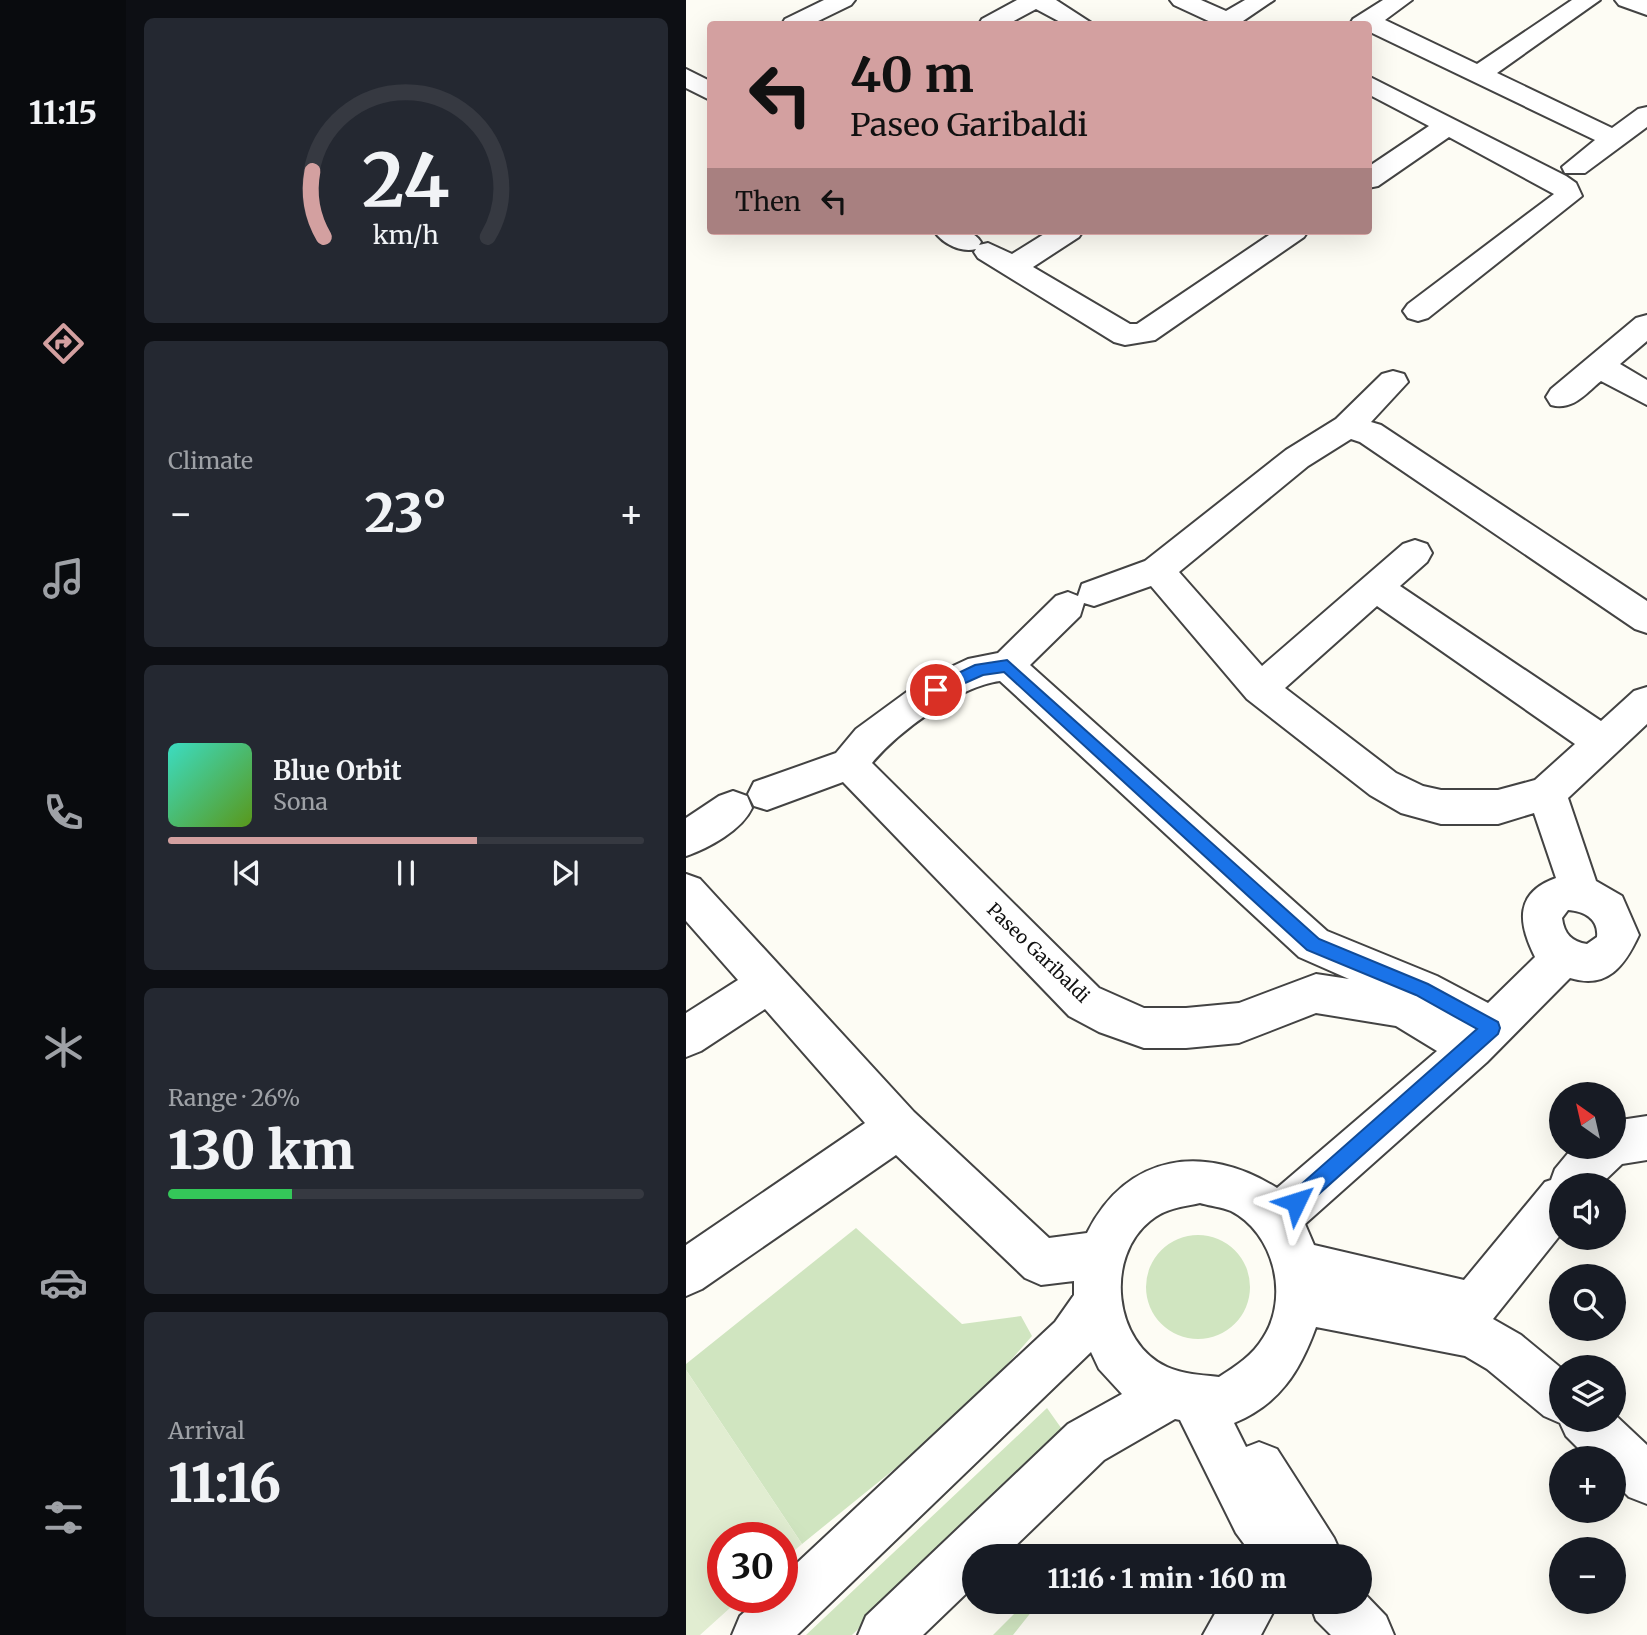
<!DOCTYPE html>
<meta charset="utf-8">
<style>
:root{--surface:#171b24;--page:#242831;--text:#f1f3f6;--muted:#9ea1a6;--line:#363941;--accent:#d3a0a0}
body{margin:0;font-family:Merriweather,serif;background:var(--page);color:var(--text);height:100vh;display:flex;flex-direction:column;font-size:26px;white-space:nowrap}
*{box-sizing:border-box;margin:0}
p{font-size:23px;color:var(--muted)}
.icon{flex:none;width:38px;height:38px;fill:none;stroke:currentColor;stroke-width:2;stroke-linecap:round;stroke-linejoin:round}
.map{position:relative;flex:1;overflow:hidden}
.side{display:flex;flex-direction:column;gap:18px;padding:18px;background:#0d0f14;width:560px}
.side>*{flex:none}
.hud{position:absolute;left:21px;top:21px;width:665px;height:214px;border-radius:7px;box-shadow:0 7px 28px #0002;background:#d3a0a0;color:#111;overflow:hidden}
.needle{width:46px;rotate:326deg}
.buttons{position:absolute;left:863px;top:1082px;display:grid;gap:14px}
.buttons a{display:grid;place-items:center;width:77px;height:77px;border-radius:50%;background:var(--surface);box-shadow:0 7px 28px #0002;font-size:35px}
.speed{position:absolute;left:21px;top:1522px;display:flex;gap:14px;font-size:35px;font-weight:700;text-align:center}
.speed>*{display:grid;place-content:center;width:91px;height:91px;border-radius:50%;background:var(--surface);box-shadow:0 7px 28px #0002;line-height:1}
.speed .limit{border:10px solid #d22;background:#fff;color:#111}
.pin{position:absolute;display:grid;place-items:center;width:60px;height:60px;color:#fff;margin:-30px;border:4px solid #fff;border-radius:50%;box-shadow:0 2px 7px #0007}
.me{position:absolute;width:77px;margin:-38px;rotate:49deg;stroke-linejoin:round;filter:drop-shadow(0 0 5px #0008)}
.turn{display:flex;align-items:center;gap:24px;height:147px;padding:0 28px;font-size:32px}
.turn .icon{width:91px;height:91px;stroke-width:2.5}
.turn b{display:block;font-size:49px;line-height:60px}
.then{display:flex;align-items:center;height:66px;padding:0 28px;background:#0003;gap:14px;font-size:26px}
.big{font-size:52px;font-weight:800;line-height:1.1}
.side .tile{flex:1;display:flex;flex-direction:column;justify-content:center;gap:10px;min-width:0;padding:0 24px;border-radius:10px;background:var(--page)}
.side .dial{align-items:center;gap:0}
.dial svg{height:182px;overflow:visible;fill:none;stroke:var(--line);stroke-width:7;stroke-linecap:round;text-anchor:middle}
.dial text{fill:var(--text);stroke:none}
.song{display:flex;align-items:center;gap:21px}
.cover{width:84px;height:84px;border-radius:10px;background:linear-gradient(135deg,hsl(170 70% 55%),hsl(90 70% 35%))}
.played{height:7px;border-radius:4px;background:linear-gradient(90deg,var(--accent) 65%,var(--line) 65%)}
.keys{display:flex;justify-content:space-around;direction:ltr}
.heat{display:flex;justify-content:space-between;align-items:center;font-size:38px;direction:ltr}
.charge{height:10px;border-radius:5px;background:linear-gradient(90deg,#34c759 26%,var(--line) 0)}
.trip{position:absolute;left:276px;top:1544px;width:410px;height:70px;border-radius:35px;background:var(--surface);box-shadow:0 7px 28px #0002;font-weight:800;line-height:70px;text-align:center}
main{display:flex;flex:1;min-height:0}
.tab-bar{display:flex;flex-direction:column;width:126px;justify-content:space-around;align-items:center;background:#090b0e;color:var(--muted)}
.tab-bar .icon{width:49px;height:49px}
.tab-bar .active{color:var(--accent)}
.tab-bar b{font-size:32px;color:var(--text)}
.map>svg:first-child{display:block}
.green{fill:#d0e5c0}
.pitch{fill:#e1edd1}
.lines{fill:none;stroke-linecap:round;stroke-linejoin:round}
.minor-casing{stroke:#434343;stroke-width:4}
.minor{fill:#fff;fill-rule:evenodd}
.route{fill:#1a73e8;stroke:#114b97;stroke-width:2}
.labels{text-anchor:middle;stroke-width:7;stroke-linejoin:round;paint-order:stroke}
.street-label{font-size:18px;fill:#101010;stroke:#fff}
</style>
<main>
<nav class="tab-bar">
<b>11:15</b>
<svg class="icon active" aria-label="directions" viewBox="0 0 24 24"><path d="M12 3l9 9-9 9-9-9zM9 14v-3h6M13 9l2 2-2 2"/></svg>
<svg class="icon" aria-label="music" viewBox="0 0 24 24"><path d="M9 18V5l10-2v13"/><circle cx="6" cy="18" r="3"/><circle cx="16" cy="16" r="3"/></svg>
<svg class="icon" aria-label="phone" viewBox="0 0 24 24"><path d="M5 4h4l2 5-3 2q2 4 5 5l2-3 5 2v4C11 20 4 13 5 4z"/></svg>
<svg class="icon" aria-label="climate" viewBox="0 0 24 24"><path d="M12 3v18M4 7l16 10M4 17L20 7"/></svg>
<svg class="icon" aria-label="car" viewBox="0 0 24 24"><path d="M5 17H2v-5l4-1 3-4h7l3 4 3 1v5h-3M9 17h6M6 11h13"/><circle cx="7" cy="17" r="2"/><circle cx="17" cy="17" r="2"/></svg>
<svg class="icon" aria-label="filters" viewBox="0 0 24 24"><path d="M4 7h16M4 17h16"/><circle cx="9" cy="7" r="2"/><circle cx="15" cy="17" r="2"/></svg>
</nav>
<section class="side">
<div class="tile dial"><svg viewBox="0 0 100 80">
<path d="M14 69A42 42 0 1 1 86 69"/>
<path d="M14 69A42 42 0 0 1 9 40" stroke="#d3a0a0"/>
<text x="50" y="56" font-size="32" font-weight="700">24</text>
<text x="50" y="72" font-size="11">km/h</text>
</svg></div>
<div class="tile"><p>Climate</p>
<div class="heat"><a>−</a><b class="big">23°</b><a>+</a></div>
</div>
<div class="tile">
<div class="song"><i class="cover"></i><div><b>Blue Orbit</b><p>Sona</p></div></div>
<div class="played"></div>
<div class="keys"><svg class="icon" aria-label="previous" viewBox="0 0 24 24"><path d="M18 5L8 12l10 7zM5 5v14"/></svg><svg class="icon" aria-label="pause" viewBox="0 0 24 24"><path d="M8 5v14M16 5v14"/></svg><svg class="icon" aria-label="next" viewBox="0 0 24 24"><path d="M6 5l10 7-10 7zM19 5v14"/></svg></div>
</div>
<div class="tile"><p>Range · 26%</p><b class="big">130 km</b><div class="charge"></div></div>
<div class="tile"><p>Arrival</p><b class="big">11:16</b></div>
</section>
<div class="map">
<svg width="961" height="1635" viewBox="0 0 961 1635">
<rect width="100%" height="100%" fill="#fdfcf4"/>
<!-- green -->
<path class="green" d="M170 1228 276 1324 335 1316 346 1336 294 1395 248 1437 116 1544 0 1370V1364Z
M460 1287a52 52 0 1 1 104 0a52 52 0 1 1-104 0Z
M361 1408 378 1432 166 1635H120Z
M341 1601H354L327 1635H307Z"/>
<!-- pitch -->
<path class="pitch" d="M0 1370 116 1544 96 1561V1538H37V1598H55L14 1635H0Z"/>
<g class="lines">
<!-- minor casing -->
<g class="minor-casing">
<path id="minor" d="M138 0H169L165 5 126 24H96L99 19Z
M331 0H370L407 24H378L350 9 322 24H293L296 19Z
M484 0H515L540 11 559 0H588L557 21 559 24H529L488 5Z
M697 0H726L699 20 791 64 886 0H914L811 73 926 128 952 109 961 107V127L899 173H879L876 167 909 140 682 31V24H664L667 19Z
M929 0H961V15L933 5Z
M0 69 24 81V100L0 88Z
M682 76 880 176 890 183 896 196 742 318 732 321 722 318 717 311 722 304 868 194 763 137 692 186 682 188V167L743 126 682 94Z
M248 231C265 231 285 226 295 242L293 245 302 243 326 254 363 231H397L393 237 347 267 444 324H451L589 231H622L618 237 469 340 439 345 428 342 292 258 288 252 290 249C275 253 257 244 248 231Z
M961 315V341L934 364 961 380V405L915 381C899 394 887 411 865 405L860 397 865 389 950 318Z
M707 371 718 374 722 382 685 422 695 425 961 601V633L949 629 674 442 665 439 622 466 493 572 576 666 717 544 729 540 741 544 746 553 741 562 714 586 915 721 948 691 961 687V724L882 798 910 881 936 896 953 935C939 965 922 990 884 978L801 1062 619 1224 628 1245 778 1280 859 1182 865 1180 869 1169 888 1146H928V1121L961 1116V1160L936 1164 914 1185H875V1234L807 1319 835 1335 875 1368V1419H928V1414L961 1445V1504L943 1497 928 1482V1458H902L880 1436 874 1423 858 1416 801 1369 779 1356 630 1327C614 1371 594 1404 548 1423L560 1447 573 1442 591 1449 648 1538 656 1556H567L550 1533 494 1420 489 1419 418 1460 319 1556H289V1585L237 1635H172L180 1616 382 1424 436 1394 413 1369 405 1352 111 1635H46L54 1616 74 1598H96V1577L369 1322 388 1295V1281L355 1285 339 1278 210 1155 16 1289 0 1296V1245L179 1123 79 1009 15 1051 0 1057V1013L52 980 0 921V874L14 879 228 1112 363 1238 401 1233C441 1153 519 1143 591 1188L751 1051 710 1026 630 1013 553 1043 500 1048H458L413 1032 383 1016 157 782 81 810 68 806 62 794 68 782 150 753 170 729 237 680 282 659 312 653 370 596 382 592 392 596 396 584 459 561 600 450 650 419 696 374ZM465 586 561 699 684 795 715 813 755 824H812L848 813 870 878C828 893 832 923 849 957L802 1003 751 976 641 931 344 665 394 616 398 603 408 606ZM691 606 889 744 849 780 812 790H755L737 786 710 773 599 688ZM314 681 613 957 663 979 630 974 553 1003 500 1008H458L413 988 186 763C212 732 273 686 314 681ZM882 910C898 911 913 919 911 937L901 944C886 942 878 934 876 918ZM514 1203C524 1206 536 1207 545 1211 588 1233 604 1297 577 1338 567 1355 550 1366 533 1377 516 1375 496 1374 481 1367 427 1342 419 1257 464 1221 479 1208 496 1207 514 1203Z
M47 791 61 796 66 808C56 830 23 848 0 856V818L33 796Z
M674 1589 700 1616 708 1635H645L630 1620 623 1601H674Z
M536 1601H593L575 1635H517Z"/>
</g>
<!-- minor -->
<use href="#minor" class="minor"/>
</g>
<!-- route -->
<path class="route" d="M321 660 633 939 742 984 812 1022 814 1028 812 1034 616 1209 610 1211 603 1209 600 1202 603 1195 791 1029 730 995 621 950 318 672 297 675 250 696 243 690 245 686 289 665Z"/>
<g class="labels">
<!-- street labels -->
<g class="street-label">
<text transform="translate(352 953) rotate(44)" y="6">Paseo Garibaldi</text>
</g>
</g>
</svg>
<div class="buttons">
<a><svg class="needle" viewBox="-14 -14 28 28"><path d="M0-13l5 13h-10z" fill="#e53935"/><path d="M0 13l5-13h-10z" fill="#9ea1a6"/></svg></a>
<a><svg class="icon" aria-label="sound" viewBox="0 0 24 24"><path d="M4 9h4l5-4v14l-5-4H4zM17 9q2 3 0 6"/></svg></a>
<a><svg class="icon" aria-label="search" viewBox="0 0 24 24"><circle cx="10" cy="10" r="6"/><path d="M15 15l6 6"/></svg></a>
<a><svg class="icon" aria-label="layers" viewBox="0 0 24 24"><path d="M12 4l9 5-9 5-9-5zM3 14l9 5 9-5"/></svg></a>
<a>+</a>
<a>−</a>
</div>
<div class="speed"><div class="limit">30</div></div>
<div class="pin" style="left:250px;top:690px;background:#d93025"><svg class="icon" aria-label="arrive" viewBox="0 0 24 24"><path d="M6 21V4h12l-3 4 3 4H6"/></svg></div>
<svg class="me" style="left:610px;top:1202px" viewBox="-20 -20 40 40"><path d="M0-17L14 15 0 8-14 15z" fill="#1a73e8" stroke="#fff" stroke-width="4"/></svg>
<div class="trip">11:16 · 1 min · 160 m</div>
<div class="hud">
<div class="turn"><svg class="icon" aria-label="left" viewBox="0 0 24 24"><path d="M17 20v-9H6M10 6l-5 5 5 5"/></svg><div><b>40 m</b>Paseo Garibaldi</div></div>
<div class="then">Then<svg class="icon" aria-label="left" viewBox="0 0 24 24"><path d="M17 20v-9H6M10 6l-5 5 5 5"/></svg></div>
</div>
</div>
</main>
